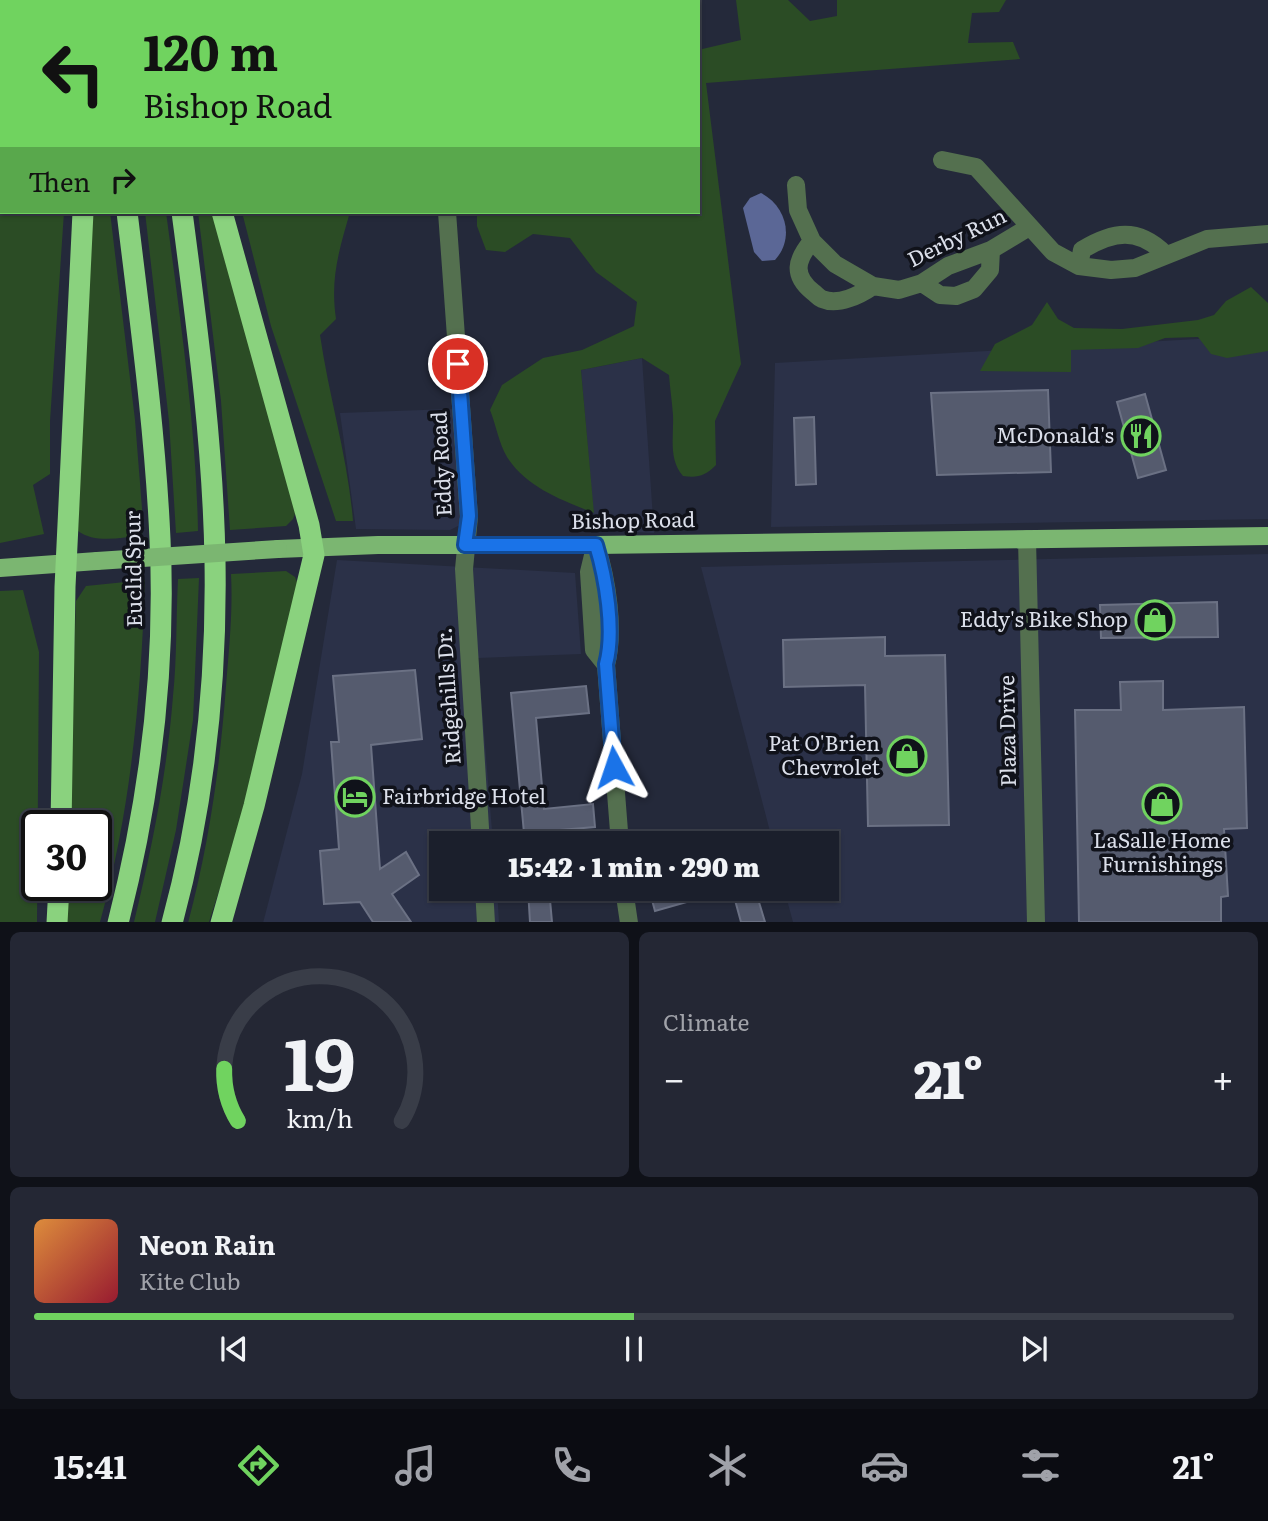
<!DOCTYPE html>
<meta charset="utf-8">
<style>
:root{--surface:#1b1f2c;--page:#242734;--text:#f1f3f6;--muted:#a0a2a9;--line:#393d48;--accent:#70d35f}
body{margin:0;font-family:Literata,serif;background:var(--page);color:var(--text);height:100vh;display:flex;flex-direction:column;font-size:26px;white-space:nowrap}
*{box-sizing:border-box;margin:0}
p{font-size:23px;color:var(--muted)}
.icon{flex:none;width:38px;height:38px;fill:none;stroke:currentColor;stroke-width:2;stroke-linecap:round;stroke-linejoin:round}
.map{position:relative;height:922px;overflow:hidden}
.sheet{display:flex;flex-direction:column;gap:10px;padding:10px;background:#0f1118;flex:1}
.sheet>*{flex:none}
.banner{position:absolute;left:0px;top:0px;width:700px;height:214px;box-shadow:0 2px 5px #0004,0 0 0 2px var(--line);background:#70d35f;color:#111;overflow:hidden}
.speed{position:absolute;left:21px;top:810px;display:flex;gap:14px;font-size:35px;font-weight:700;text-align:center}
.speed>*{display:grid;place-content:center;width:91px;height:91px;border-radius:50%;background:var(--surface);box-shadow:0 2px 5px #0004,0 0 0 2px var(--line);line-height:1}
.speed .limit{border:4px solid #111;border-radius:10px;background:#fff;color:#111}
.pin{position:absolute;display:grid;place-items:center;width:60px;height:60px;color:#fff;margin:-30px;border:4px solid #fff;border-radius:50%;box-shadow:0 2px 7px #0007}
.me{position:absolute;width:77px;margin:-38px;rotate:355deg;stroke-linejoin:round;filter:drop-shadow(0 0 5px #0008)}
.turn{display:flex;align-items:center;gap:24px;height:147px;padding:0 28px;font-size:32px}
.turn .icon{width:91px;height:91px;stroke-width:2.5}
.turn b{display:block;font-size:49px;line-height:60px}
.then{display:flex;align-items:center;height:66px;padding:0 28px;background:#0003;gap:14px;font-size:26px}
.big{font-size:52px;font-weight:800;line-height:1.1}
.sheet .tile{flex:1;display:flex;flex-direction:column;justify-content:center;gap:10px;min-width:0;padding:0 24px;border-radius:10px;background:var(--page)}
.sheet .dial{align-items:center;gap:0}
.dial svg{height:182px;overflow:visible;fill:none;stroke:var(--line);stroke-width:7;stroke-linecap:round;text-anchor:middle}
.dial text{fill:var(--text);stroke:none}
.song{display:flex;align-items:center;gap:21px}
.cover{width:84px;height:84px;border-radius:10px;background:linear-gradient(135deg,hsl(30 70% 55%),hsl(350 70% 35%))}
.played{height:7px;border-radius:4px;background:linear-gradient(90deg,var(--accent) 50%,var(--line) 50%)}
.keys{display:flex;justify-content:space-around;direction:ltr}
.heat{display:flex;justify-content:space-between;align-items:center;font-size:38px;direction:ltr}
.sheet .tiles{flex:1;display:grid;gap:10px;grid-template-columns:1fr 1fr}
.tile:last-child{grid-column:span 2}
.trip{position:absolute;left:429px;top:831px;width:410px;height:70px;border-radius:0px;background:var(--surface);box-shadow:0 2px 5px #0004,0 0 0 2px var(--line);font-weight:800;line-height:70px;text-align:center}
.menu{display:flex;height:112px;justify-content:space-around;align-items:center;background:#0b0c12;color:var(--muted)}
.menu .icon{width:49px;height:49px}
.menu .active{color:var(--accent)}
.menu b{font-size:32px;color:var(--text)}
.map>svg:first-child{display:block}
.built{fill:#2b3148}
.green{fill:#2b4c25}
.water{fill:#5b6796}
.building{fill:#555b6e;stroke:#6b7184;stroke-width:2}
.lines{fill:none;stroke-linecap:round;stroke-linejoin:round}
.minor{stroke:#54704f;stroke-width:18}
.major{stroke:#7bb671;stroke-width:18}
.highway{stroke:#8ad27e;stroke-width:21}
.major-bridge{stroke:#7bb671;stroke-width:18}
.route-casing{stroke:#114b97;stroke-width:18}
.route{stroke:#1a73e8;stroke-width:12}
.labels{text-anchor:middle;stroke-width:7;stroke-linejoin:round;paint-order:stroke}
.street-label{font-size:21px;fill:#dbdfea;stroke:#10121a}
.poi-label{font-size:21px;fill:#dbdfea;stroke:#10121a;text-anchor:end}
</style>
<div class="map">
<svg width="1268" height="923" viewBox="0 0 1268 923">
<rect width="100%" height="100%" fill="#24293a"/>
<!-- built -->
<path class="built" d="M1268 335V519L771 527 775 363Z
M642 358 654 533 595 530 581 370Z
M450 409 457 410 466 507 460 525 450 530 356 529 340 413Z
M1268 554V922H793L784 889H826V844L773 843 701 567Z
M337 560 575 573 581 654 478 658 493 843 441 844V889H497L499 922 263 923 302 774Z"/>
<!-- green -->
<path class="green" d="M0 0 64 2H2V212H64L50 421V474L33 485 44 534 0 543Z
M736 0H788L810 21 837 16V0H1006L999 12 972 13 968 43 1013 42 1020 59 706 83 741 364 715 421 716 465C705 476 698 478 683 476 668 459 674 436 673 415 672 402 670 388 669 375L642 358 581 370 594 513C562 500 527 488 507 457 499 444 496 425 490 410L502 385 543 358 582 350 634 326 637 302 596 272 570 238 533 234 505 252 486 250 477 226V212H613C621 215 684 212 698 212V50L741 40Z
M90 212H110L135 420 143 521 142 536C122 537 95 544 78 531Z
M145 212H166C180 317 196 425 198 531L176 533 169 421Z
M198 212H214L296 511 293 519 286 526 230 530 221 401Z
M242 212H350C339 251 330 278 336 319L320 335C329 397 348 458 353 521H336L271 326Z
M1251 287 1268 303V351L1227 358 1211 354 1198 337 1165 338 1138 348 1071 350V372L980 371 995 344 1032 325 1047 302 1058 319 1074 328 1122 329 1198 320 1214 315 1226 301Z
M286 571 295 577 298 584 235 841 209 922 188 923C209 844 220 767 226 686 229 649 233 611 231 574Z
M199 578 193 720 176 830 155 922H134C152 848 167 773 173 696 177 657 176 618 178 579Z
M145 580C141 696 131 810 100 922L63 923 65 886H96V826H68L76 601 86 586Z
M23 590 39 652 37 922H0V591Z"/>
<!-- water -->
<path class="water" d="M761 193C786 206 795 238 775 260L762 261 754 252 743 208 750 198Z"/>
<!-- building -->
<path class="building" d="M1048 390 1051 472 937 475 931 393Z
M1145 394 1166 470 1138 478 1117 402Z
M814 417 816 484 796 485 794 418Z
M1217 602 1218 637 1101 638 1100 605Z
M885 637V656L945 655 949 825 868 826 865 685 784 687 783 640Z
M415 670 422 739 371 745 380 869 406 852 419 875 392 894 411 922H373L360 902 324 904 320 851 339 849 331 742H339L333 676Z
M1163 681V710L1244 707 1247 828 1224 829 1228 896 1221 897V922H1079L1075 710H1121L1120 682Z
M586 686 589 713 536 718 544 809 593 804 595 827 524 833 511 693Z
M528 889H549L552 922H530Z
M649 889H722V892L655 911Z
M732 889H755L765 922H741Z"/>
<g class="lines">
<!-- minor -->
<path class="minor" d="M431 0V2
M942 160 976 167 1053 252 1079 266 1111 270 1135 268 1207 239 1268 234
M796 185 798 210 812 241 835 264 873 286 899 290 922 283 948 266 991 250 1029 227
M447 212 469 517 464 569 481 844
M812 241C796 260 792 275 813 292 816 294 818 297 822 299 838 306 860 295 873 286
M1079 266 1082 250C1113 231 1138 227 1165 254
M922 283 940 295 956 296 974 289 990 270 991 250
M1027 539 1036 923
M596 545C607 579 615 630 606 665L620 844
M595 547 589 572 594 650 606 665
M484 889 486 923
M624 889 629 923"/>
<!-- major -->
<path class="major" d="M278 549 378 545H596L1268 536
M0 568 97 561"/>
<!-- highway -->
<path class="highway" d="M83 0V2
M100 0V2
M155 0V2
M171 0V2
M61 826 65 587 83 212
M57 923 59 886
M118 923C150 798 166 668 160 539 155 429 140 320 127 212
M172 923C204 805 217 681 215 560 213 443 197 327 182 212
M221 923 254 806 314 555 309 525 222 212"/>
<!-- major-bridge -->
<path class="major-bridge" d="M97 561 278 549"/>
</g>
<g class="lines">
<!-- route casing -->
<g class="route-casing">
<path id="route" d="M458 364 469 516 465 545H596C606 578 615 631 606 664L614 767"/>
</g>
<!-- route -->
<use href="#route" class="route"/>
</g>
<!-- icons -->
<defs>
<g id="restaurant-ring" transform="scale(2.0125)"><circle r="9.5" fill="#10121a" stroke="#70d35f" stroke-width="1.5"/><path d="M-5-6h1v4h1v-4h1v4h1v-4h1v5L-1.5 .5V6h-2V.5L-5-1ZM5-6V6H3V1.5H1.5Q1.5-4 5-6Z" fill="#70d35f"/></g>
<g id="shop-ring" transform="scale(2.0125)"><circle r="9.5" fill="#10121a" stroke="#70d35f" stroke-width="1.5"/><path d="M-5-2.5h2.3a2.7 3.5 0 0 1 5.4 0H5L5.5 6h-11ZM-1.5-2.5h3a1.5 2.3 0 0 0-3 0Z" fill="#70d35f"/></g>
<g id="hotel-ring" transform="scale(2.0125)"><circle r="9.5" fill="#10121a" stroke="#70d35f" stroke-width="1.5"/><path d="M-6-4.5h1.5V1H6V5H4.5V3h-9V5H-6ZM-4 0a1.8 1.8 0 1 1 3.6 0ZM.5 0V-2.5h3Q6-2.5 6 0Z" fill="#70d35f"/></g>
</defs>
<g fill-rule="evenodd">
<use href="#restaurant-ring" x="1141" y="436"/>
<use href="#shop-ring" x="1155" y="620"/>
<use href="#shop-ring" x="907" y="756"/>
<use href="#hotel-ring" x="355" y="797"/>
<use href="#shop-ring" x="1162" y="804"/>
</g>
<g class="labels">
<!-- street labels -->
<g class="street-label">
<text transform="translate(957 238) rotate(-26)" y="7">Derby Run</text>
<text transform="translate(442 464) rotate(-93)" y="7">Eddy Road</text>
<text transform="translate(633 521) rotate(-1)" y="7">Bishop Road</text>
<text transform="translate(134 569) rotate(-91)" y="7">Euclid Spur</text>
<text transform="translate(449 696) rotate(-94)" y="7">Ridgehills Dr.</text>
<text transform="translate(1008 731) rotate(-91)" y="7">Plaza Drive</text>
</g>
<!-- poi labels -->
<g class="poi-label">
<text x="1114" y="443">McDonald's</text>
<text x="1128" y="627">Eddy's Bike Shop</text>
<text x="880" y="751">Pat O'Brien<tspan x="880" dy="24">Chevrolet</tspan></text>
<text x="382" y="804" text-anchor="start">Fairbridge Hotel</text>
<text x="1162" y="848" text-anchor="middle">LaSalle Home<tspan x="1162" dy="24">Furnishings</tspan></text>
</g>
</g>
</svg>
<div class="speed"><div class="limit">30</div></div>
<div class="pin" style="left:458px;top:364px;background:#d93025"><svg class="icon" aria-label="arrive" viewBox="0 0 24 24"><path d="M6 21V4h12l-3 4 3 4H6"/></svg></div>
<svg class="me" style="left:614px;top:767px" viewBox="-20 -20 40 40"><path d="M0-17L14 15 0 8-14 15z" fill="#1a73e8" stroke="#fff" stroke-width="4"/></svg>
<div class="trip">15:42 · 1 min · 290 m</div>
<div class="banner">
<div class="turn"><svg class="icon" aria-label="left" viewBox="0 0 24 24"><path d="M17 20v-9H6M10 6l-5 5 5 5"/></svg><div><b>120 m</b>Bishop Road</div></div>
<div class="then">Then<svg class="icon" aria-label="right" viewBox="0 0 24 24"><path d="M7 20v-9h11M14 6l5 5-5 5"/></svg></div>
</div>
</div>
<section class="sheet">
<div class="tiles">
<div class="tile dial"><svg viewBox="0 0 100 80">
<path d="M14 69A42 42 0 1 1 86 69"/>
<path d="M14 69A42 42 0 0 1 8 46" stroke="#70d35f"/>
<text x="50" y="56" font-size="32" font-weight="700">19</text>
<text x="50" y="72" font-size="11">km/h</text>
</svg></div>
<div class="tile"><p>Climate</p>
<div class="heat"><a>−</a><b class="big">21°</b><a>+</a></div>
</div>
<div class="tile">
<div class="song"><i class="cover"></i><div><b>Neon Rain</b><p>Kite Club</p></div></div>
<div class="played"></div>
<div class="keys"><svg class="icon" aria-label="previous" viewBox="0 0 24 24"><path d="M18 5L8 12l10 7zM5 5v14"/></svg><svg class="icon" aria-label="pause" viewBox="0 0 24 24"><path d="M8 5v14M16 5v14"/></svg><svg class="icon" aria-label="next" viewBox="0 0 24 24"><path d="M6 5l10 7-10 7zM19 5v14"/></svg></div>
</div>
</div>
</section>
<nav class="menu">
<b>15:41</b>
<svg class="icon active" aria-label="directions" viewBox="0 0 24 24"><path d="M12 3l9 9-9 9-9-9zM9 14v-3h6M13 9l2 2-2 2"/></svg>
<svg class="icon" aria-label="music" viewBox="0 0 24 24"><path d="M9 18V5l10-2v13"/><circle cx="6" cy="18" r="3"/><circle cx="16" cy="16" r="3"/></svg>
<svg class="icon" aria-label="phone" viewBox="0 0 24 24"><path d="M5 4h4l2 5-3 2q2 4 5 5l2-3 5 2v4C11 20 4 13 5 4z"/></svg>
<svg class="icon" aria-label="climate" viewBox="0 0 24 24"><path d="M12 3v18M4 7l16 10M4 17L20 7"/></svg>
<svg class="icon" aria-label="car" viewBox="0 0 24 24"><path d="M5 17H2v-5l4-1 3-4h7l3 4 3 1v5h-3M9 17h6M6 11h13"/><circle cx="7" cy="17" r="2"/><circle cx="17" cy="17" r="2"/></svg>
<svg class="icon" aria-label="filters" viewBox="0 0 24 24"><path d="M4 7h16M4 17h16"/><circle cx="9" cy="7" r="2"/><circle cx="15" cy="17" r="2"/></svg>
<b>21°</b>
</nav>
